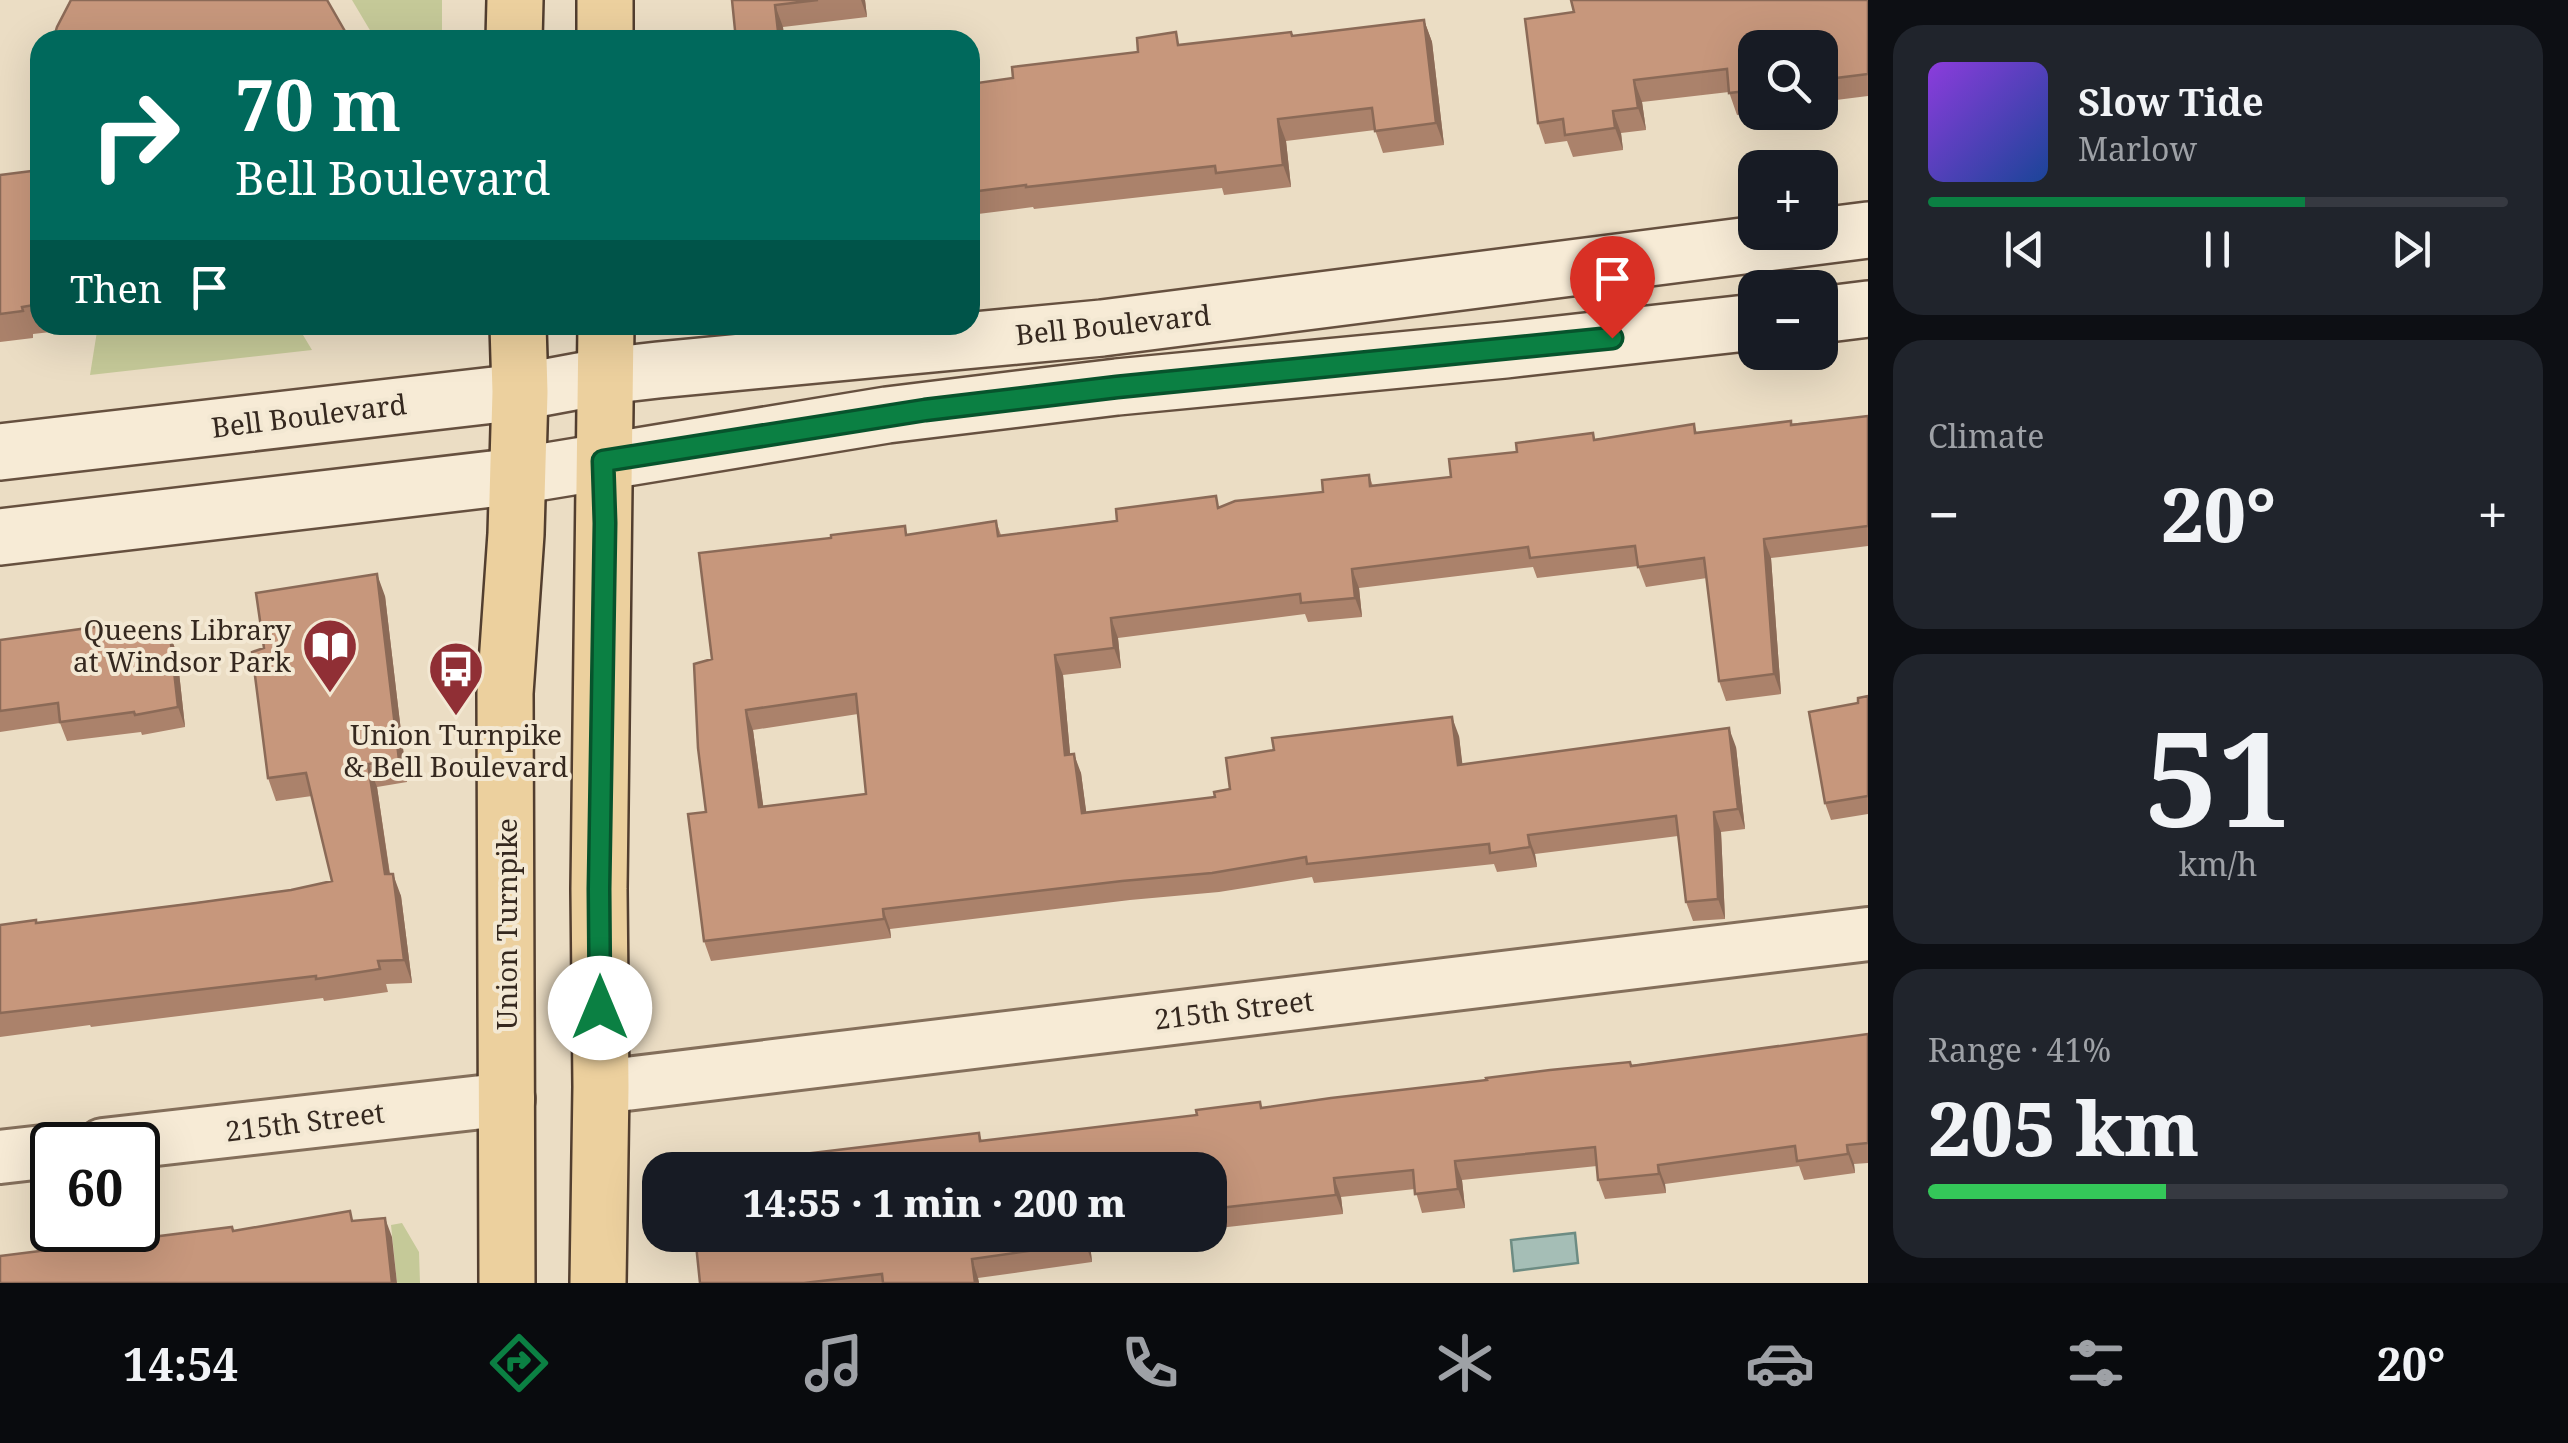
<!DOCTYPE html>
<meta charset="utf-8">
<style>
:root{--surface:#171b24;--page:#20242c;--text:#f1f3f6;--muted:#9ea1a6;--line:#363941;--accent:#0b8043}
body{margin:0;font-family:"Noto Serif",serif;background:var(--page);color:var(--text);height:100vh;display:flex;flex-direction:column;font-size:38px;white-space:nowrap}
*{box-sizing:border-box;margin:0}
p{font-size:32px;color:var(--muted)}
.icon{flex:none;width:55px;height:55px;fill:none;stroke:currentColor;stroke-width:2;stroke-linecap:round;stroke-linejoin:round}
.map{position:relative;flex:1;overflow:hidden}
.side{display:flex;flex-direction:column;gap:25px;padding:25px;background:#0d0f14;width:700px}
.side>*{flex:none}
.banner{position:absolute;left:30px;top:30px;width:950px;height:305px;border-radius:30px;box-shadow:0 10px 40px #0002;background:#00695c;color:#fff;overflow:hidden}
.tools{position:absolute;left:1738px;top:30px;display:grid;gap:20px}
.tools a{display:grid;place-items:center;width:100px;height:100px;border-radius:20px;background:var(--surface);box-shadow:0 10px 40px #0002;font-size:50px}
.speed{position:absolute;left:30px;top:1122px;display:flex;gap:20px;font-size:50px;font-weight:700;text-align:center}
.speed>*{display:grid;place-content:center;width:130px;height:130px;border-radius:50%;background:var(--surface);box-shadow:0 10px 40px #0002;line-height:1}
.speed .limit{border:5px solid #111;border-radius:15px;background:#fff;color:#111}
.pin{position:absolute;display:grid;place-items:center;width:85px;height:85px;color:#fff;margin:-102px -42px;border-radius:50% 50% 50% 0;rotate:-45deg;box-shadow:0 0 10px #0007}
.pin .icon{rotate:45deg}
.me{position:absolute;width:110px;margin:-55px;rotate:0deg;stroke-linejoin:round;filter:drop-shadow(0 0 8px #0008)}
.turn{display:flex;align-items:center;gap:35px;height:210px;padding:0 40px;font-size:45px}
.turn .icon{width:130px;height:130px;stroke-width:2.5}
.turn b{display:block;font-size:70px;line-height:85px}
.then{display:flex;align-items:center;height:95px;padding:0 40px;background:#0003;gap:20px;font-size:38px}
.big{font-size:75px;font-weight:800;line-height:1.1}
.side .tile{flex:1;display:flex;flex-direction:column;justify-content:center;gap:15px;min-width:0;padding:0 35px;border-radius:30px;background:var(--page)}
.side .dial{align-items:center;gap:0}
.dial b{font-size:130px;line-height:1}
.song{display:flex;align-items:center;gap:30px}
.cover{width:120px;height:120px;border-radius:15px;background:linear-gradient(135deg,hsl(270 70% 55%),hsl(220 70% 35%))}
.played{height:10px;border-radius:5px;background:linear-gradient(90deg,var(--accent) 65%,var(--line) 65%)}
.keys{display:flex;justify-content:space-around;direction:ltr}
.heat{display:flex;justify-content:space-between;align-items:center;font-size:55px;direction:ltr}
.charge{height:15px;border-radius:8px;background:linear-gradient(90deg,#34c759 41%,var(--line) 0)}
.trip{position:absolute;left:642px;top:1152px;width:585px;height:100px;border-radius:30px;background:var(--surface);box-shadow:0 10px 40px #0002;font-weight:800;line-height:100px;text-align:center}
.dock{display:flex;height:160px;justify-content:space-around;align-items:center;background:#090b0e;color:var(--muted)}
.dock .icon{width:70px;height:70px}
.dock .current{color:var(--accent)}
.dock b{font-size:45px;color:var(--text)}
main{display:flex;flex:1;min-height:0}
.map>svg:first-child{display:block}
.green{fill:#c5c998}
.water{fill:#a5beb6;stroke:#6d8c83;stroke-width:2.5}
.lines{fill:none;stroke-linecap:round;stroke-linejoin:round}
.street-casing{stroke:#846f5b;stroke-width:58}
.secondary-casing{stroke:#66503f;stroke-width:60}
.primary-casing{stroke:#523e2f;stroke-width:60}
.street{stroke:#f7ebd6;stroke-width:52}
.secondary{stroke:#f7ebd6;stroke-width:55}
.primary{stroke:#ecd09e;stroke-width:55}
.wall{fill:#ab826b;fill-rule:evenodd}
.shaded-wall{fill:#8b6a57}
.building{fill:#c7977c;stroke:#8b6a57;stroke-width:2.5;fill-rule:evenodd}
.route-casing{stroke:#07532c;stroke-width:25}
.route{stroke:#0b8043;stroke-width:18}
.labels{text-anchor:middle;stroke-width:8;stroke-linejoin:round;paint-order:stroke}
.street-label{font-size:28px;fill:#35281f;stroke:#f3e8d3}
.poi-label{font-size:28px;fill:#35281f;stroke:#f3e8d3;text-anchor:end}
</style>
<main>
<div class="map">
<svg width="1868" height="1283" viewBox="0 0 1868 1283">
<rect width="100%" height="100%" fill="#ebddc4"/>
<!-- green -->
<path class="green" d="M352 0H442V40H373L371 32Z
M98 325H297L312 350 90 375Z
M402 1223 419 1252 420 1283H397L391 1225Z"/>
<!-- water -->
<path class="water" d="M1575 1233 1578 1263 1514 1271 1511 1240Z"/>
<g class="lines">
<!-- street casing -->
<g class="street-casing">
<path id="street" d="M601 1087 1868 934
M103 1145 508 1099
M0 1157 52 1151"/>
</g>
<!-- secondary casing -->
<g class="secondary-casing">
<path id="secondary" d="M1820 315 1868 309
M0 452 520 392 606 376 658 370 1102 328 1868 230
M0 537 517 476 887 415 1117 387 1505 350 1755 322"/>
</g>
<!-- primary casing -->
<g class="primary-casing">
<path id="primary" d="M514 40 515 0
M605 40V0
M507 1283 505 693 516 534 520 392 518 325
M598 1283 601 1087 599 889 606 325"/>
</g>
<!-- street -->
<use href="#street" class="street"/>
<!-- secondary -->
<use href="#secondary" class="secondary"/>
<!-- primary -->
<use href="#primary" class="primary"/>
</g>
<!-- wall -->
<path class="wall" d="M732 0H865L867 17 783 27Z
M1868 0V96L1820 102V48H1755V112H1756L1737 115 1729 92 1642 102 1646 130 1621 133 1623 150 1573 157 1567 141 1545 144 1538 123 1574 12Z
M1424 20 1432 42 1444 145 1383 153 1375 130 1286 141 1291 187 1224 195 1222 188 1034 209 1033 207 970 215V84L1013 78 1138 52 1181 45 1292 36Z
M40 170V325H86V328L33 334V338L0 342V175Z
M1868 416V546L1771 558 1781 694 1726 701 1719 681 1707 578 1646 587 1638 566 1537 578 1533 567 1359 588 1362 617 1308 622 1305 614 1118 638 1121 668 1063 675 1070 754 1081 773 1086 812 1215 797 1230 789 1459 736 1462 764 1736 747 1745 829 1721 832 1725 919 1693 921 1686 902 1678 836 1535 854 1537 867 1497 872 1494 864 1314 883 1312 877 1219 892 1130 900 890 929 891 938 711 961 704 941 712 659 908 535 996 521 1001 535 1220 507 1323 492 1369 475 1373 486 1451 477 1517 452 1593 433 1595 439 1694 424 1697 433ZM858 714 866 794 763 806 753 730Z
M385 596 407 782 377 787 390 874 401 896 412 983 386 984 388 992 324 1001 323 998 91 1027 90 1025 0 1037V925L37 923 291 890 332 881 312 796 276 801 268 778 264 648Z
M170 635 177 654 185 727 142 735 141 732 67 741 60 723 0 732V640L116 642Z
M1868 696V814L1831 820 1825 803Z
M1868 1034V1163L1854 1164 1855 1173 1804 1180 1799 1166 1665 1184 1666 1193 1605 1199 1598 1180 1597 1166 1462 1180 1465 1208 1422 1213 1415 1189 1341 1197 1343 1214 1210 1229V1170H688L979 1133 982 1141 1631 1065Z
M1089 1235 1092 1262 978 1278 979 1283H700Z"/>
<!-- shaded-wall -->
<path class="shaded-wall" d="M861 0H865L867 17Z
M775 5 783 27 785 40H779Z
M1424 20 1432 42 1444 145 1436 123Z
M1634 80 1642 102 1646 130 1638 108Z
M1613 111 1621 133 1623 150 1615 128Z
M1278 119 1286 141 1291 187 1283 165Z
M1764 539 1771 558 1781 694 1774 674Z
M1352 569 1359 588 1362 617 1355 598Z
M377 574 385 596 407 782 399 760Z
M1111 618 1118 638 1121 668 1114 648Z
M170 635 177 654 185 727 178 707Z
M1055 655 1063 675 1072 775 1065 755Z
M746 710 753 730 766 826 759 807Z
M1452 717 1459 736 1465 785 1458 765Z
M1729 728 1736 747 1745 829 1738 809Z
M1074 754 1081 773 1089 832 1082 813Z
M368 764 377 787 393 897 385 874Z
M1714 812 1721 832 1725 919 1718 899Z
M1528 835 1535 854 1537 867 1530 847Z
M393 874 401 896 412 983 404 960Z
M883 909 890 929 891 938 884 919Z
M1847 1145 1854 1164 1855 1173 1848 1154Z
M1455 1161 1462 1180 1465 1208 1458 1189Z
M1658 1165 1665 1184 1666 1193 1659 1174Z
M1334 1178 1341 1197 1343 1214 1336 1195Z
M385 1218 392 1237 397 1283H392Z
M1084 1235H1089L1092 1262 1085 1243Z
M972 1259 978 1278 979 1283H975Z"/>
<!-- building -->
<path class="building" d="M71 0H327L350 40H53L57 27Z
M732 0H818L775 5 779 40H736Z
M1571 0H1868V74L1820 80V48H1755V90L1729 93 1727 69 1634 80 1638 108 1613 111 1615 128 1565 135 1563 119 1538 123 1525 19 1574 12Z
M1424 20 1436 123 1375 131 1372 108 1278 119 1283 165 1216 173 1215 166 1026 187V185L970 192V84L1013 78 1012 67 1138 52 1137 38 1176 32 1178 45 1291 32 1292 36Z
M40 170V304L22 307 23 311 0 314V175Z
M1868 416V526L1764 539 1774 674 1719 681 1704 558 1638 567 1635 546 1530 558 1528 547 1352 569 1355 598 1301 603 1300 594 1111 618 1114 648 1055 655 1065 755 1074 754 1082 813 1215 797 1214 792 1230 789 1226 758 1274 750 1272 738 1452 717 1458 765 1729 728 1738 809 1714 812 1718 899 1686 902 1676 816 1528 835 1530 847 1490 853 1489 844 1307 864 1306 857 1212 873 1122 881 883 909 884 919 704 941 688 814 706 812 698 748 694 664 712 659 699 553 831 538V535L905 526 906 535 996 521 998 536 1117 521 1116 509 1216 496 1218 508 1235 501 1323 492 1322 480 1369 475 1370 486 1451 477 1449 459 1517 452 1516 443 1593 433 1594 440 1694 424 1695 433 1791 421V425ZM856 694 866 794 759 807 746 710Z
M377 574 399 760 368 764 385 874H393L404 960 378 961 380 969 316 979V976L0 1013V925L36 920V923L196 903 291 890 332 881 306 773 268 778 252 652 264 648 256 593Z
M110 625 112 642 170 635 178 707 135 715 134 712 60 722 58 703 0 711V640Z
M1868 696V796L1825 803 1809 712 1858 703V698Z
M1868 1034V1143L1847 1145 1848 1154 1797 1161 1795 1146 1658 1165 1659 1174 1598 1180 1595 1147 1455 1161 1458 1189 1415 1194 1413 1170 1334 1178 1336 1195 1210 1209V1170H688V1168L979 1133 980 1141 1197 1115 1196 1110 1260 1102 1261 1108 1331 1098 1487 1080 1486 1078 1550 1070 1630 1062 1631 1066Z
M350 1211 352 1221 385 1218 392 1283H0V1256L232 1227 233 1231Z
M695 1235H1084L1085 1243 972 1259 975 1283H883L882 1274 804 1283H700Z"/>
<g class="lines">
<!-- route casing -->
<g class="route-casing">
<path id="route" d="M600 1008 599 889 605 523 603 461 925 410 1117 387 1612 338"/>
</g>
<!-- route -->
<use href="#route" class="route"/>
</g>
<!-- icons -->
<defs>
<g id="library-pin" transform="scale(2.875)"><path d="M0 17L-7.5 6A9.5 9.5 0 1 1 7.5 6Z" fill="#902f35" stroke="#f3e8d3"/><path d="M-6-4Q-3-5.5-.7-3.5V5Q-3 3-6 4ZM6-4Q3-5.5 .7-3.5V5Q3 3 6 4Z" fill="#fff"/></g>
<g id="bus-pin" transform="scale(2.875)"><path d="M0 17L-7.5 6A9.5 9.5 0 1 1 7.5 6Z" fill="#902f35" stroke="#f3e8d3"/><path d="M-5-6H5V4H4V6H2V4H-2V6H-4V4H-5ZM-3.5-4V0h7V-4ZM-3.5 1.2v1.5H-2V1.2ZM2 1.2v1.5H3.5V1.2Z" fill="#fff"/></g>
</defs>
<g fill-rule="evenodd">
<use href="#library-pin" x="330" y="646"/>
<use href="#bus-pin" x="456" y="669"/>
</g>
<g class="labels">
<!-- street labels -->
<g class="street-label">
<text transform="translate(1113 325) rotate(-6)" y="10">Bell Boulevard</text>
<text transform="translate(309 416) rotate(-7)" y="10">Bell Boulevard</text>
<text transform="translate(507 924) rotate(-90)" y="10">Union Turnpike</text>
<text transform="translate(1234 1010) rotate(-7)" y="10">215th Street</text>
<text transform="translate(305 1122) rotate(-7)" y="10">215th Street</text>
</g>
<!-- poi labels -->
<g class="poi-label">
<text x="291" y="640">Queens Library<tspan x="291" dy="32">at Windsor Park</tspan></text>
<text x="456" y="745" text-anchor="middle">Union Turnpike<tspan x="456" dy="32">&amp; Bell Boulevard</tspan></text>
</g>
</g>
</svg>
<div class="tools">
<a><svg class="icon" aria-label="search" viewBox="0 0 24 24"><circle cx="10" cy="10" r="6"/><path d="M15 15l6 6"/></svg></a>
<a>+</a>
<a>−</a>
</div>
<div class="speed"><div class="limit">60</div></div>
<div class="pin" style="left:1612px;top:338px;background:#d93025"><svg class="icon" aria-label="arrive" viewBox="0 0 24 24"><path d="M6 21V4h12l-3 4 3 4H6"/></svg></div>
<svg class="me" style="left:600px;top:1008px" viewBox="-20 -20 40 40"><circle r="19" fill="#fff"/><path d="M0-13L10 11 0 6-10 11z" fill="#0b8043"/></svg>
<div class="trip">14:55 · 1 min · 200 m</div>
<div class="banner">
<div class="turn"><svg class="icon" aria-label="right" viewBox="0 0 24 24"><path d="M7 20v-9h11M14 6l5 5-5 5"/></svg><div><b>70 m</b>Bell Boulevard</div></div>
<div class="then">Then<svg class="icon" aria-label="arrive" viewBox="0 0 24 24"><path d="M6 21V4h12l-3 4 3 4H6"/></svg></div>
</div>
</div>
<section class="side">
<div class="tile">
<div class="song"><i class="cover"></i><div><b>Slow Tide</b><p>Marlow</p></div></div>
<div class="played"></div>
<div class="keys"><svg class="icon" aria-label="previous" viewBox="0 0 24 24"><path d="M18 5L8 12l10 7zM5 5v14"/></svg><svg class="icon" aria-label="pause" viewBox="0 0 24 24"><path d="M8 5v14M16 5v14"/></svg><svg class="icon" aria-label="next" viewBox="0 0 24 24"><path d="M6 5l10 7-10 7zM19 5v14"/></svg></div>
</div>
<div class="tile"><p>Climate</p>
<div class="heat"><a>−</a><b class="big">20°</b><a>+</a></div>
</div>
<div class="tile dial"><b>51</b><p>km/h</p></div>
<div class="tile"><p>Range · 41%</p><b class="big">205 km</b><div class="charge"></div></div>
</section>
</main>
<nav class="dock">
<b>14:54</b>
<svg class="icon current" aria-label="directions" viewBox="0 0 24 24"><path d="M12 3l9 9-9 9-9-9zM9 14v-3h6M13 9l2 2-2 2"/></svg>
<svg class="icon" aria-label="music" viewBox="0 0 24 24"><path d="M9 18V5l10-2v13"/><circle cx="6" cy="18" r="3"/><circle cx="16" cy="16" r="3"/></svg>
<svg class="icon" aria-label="phone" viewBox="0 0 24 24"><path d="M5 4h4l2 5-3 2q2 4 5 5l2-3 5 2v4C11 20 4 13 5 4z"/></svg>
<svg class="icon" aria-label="climate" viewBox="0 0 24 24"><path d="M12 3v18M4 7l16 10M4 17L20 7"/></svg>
<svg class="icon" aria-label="car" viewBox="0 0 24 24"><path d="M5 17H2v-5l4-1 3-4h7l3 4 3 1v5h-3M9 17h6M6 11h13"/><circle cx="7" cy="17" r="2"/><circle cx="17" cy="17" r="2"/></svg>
<svg class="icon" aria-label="filters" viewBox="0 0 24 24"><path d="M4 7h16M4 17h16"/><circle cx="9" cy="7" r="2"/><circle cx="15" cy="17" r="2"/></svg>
<b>20°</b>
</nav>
